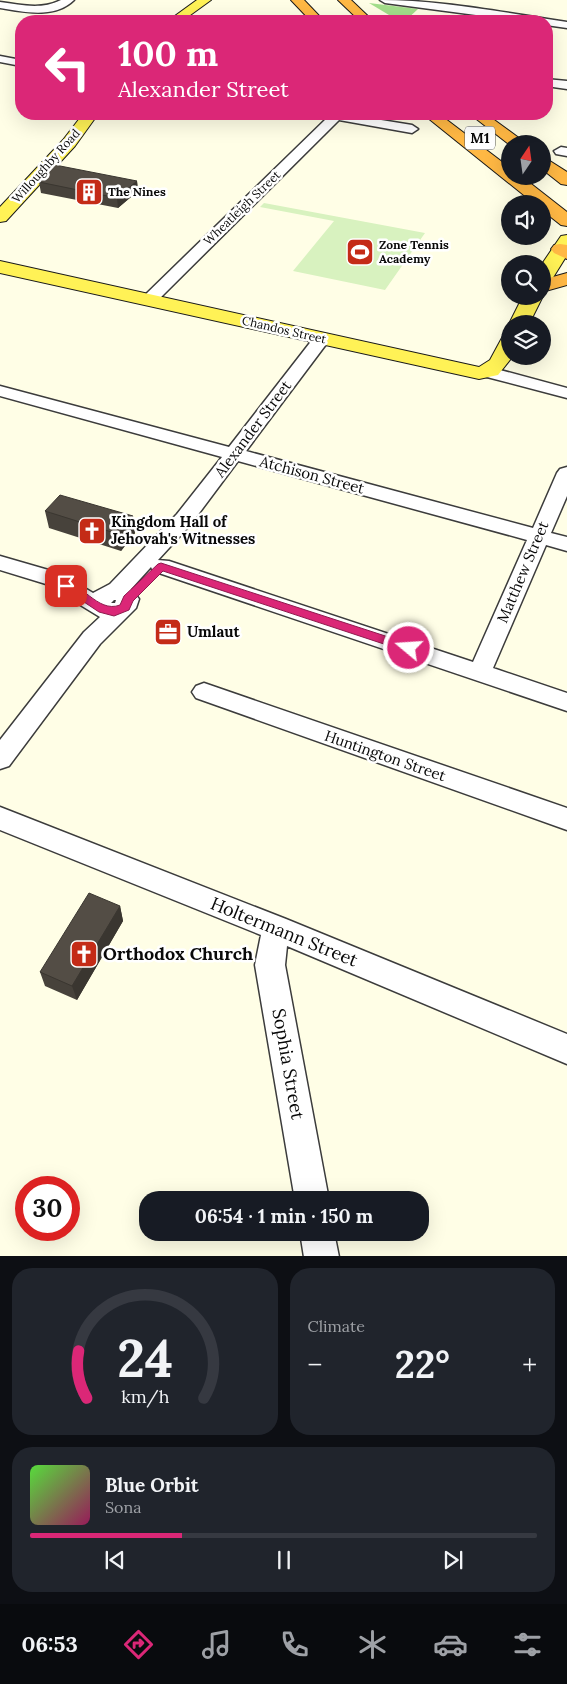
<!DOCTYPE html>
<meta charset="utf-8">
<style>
:root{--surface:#171b24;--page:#20242c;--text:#f1f3f6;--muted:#9ea1a6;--line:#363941;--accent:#db2777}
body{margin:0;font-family:Lora,serif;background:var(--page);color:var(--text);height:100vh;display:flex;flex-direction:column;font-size:19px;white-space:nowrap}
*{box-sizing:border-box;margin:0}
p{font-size:16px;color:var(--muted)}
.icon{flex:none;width:28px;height:28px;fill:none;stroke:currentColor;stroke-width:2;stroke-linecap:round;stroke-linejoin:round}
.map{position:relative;height:1256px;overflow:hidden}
.details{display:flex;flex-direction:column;gap:12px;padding:12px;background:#0d0f14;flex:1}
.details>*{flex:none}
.banner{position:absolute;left:15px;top:15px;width:538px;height:105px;border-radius:20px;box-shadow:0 5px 20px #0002;background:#db2777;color:#fff;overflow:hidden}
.needle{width:32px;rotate:13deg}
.fabs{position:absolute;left:501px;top:135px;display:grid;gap:10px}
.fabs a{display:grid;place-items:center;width:50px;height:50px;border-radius:50%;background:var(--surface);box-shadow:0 5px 20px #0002;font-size:25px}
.speed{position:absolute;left:15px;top:1176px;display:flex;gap:10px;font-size:25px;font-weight:700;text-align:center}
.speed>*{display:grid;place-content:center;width:65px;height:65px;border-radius:50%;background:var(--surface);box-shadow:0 5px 20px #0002;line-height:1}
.speed .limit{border:8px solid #d22;background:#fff;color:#111}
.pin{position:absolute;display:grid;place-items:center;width:42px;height:42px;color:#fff;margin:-21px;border-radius:10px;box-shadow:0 2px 8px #0006}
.me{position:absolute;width:55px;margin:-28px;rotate:288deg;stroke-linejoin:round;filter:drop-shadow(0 0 4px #0008)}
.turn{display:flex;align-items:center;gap:18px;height:105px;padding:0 20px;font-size:22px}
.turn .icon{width:65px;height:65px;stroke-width:2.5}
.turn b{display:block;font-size:35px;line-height:42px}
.big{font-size:38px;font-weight:700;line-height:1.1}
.details .tile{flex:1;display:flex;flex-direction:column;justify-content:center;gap:8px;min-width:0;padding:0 18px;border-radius:20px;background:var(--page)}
.details .dial{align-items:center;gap:0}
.dial svg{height:130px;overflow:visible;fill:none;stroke:var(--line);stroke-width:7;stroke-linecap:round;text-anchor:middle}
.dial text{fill:var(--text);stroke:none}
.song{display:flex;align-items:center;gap:15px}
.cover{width:60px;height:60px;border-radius:8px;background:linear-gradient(135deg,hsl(110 70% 55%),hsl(330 70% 35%))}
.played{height:5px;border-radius:2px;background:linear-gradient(90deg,var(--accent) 30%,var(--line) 30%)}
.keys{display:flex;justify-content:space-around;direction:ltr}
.heat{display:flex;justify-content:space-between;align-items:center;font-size:28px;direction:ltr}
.details .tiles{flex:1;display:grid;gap:12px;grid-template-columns:1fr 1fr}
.tile:last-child{grid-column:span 2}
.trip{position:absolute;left:139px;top:1191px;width:290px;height:50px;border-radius:20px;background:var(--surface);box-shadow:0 5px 20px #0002;font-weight:700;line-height:50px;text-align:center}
.dock{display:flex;height:80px;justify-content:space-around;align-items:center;background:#090b0e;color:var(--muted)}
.dock .icon{width:35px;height:35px}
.dock .on{color:var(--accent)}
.dock b{font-size:22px;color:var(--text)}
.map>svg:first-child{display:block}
.forest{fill:#a3de8b}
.pitch{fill:#d8f2bf}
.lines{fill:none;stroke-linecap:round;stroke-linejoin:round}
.minor-casing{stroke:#3c3c3c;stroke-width:3}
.major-casing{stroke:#1a1a1a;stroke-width:2}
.highway-casing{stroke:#1a1a1a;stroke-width:2}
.minor{fill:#fff;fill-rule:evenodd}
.major{fill:#fff256;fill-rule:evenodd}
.highway{fill:#ffb844;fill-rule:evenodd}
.wall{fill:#47423b}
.shaded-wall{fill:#3a3630}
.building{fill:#534d45;stroke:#3a3630}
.route{fill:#db2777;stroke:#8e194d}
.labels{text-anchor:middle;stroke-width:5;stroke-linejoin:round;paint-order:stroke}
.far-street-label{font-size:12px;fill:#090909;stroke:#fff}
.far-poi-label{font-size:12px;font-weight:bold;fill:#090909;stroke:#fff;text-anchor:start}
.shield{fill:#fff;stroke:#535353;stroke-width:1}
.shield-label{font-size:14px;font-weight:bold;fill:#090909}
.street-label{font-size:15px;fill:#090909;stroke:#fff}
.poi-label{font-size:15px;font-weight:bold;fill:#090909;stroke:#fff;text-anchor:start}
.near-street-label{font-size:18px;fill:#090909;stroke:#fff}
.near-poi-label{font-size:18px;font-weight:bold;fill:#090909;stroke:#fff;text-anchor:start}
</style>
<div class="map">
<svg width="567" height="1257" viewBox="0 0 567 1257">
<rect width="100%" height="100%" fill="#fffee6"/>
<!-- forest -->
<path class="forest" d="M369 3 418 9 405 21H399Z"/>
<!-- pitch -->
<path class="pitch" d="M264 203 425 233 385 290 293 271 334 221 260 207Z"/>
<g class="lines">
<!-- minor casing -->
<g class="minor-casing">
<path id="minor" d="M61 0H74C55 19 24 12 0 8V2C22 5 41 10 61 0Z
M380 0C442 0 505 13 567 22V28L546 25V21H521L385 3Z
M0 56 21 60V66L0 62Z
M546 79 567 81V89L546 86Z
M318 114H344L412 125 418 129 412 133 339 120 155 303H143L141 300 143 297 327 118Z
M561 147 567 148V156L556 154 554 151Z
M322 334 328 335 330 339 246 451 533 528 557 473 560 469 567 467V496L551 533 567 537V551L546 545 493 668 567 693V711L153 571 151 567 131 589 139 599 136 608 100 644 9 766 0 769V740L84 632 100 617 46 584 0 570V556L76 578 78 584 93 593 110 584 177 514 222 457 0 396V386L229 447 316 335ZM238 461 527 540 473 662 169 561 158 560 191 524ZM116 600 115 603H111L114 600Z
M489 367 567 388V398L483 376 480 372 483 368Z
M204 683 567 808V830L196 698 192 692 196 686Z
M0 807 286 919 567 1034V1064L287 946 285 965 329 1200H295L255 965 261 935 0 830Z
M300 1232H334L339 1257H304Z"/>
</g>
<!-- major casing -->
<g class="major-casing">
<path id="major" d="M197 0H211L182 21H168Z
M83 114H98L75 146 6 221 0 222V207L63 140Z
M567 235V255L549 284 542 286V264L561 236Z
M0 261 479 367 490 360 503 336 510 334V356H513L498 375 479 379 0 273Z
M523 296H543L529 324H510V326L509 324Z"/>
</g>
<!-- highway casing -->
<g class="highway-casing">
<path id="highway" d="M291 0H304L324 21H311Z
M338 0H351L373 21H360Z
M423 114H439L510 168V176H521L567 212V226L561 225 542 210V204H535Z
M470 114H486L527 144 510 145Z
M542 156 567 172V185L561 184 542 169Z
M560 244 567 245V259L554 253 551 249 554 245Z
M567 273V285L542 292V280Z"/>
</g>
<!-- minor -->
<use href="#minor" class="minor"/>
<!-- major -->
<use href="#major" class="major"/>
<!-- highway -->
<use href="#highway" class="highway"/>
</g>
<!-- wall -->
<path class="wall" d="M137 181 138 191 118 208 41 193 39 182Z
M45 511 135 533 121 551 49 528Z
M120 906 123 921 77 1000 45 986 40 972Z"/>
<!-- shaded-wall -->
<path class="shaded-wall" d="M137 181 138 191 118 208 117 198Z
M133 516 135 533 121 551 118 534Z
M120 906 123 921 77 1000 72 986Z"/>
<!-- building -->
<path class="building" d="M55 165 137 181 117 198 39 182Z
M60 495 133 516 118 534 45 511Z
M89 893 120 906 72 986 40 972Z"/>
<!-- route -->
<path class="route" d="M161 563 413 645 415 648 413 651H405L163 571 133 601 129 610 114 616 99 612 60 586 62 584C81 579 97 614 120 605L124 596 158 564Z"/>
<!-- icons -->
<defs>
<g id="building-square" transform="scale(1.4375)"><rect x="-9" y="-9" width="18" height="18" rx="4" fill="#c42b17" stroke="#fff"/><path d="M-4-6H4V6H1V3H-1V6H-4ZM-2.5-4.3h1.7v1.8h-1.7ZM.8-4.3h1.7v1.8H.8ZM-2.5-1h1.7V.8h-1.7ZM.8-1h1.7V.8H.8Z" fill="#fff"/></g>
<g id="stadium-square" transform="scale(1.4375)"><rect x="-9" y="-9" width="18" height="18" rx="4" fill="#c42b17" stroke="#fff"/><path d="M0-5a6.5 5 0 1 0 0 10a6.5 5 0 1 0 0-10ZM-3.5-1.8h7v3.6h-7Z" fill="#fff"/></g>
<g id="church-square" transform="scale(1.4375)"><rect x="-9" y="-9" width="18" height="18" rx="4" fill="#c42b17" stroke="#fff"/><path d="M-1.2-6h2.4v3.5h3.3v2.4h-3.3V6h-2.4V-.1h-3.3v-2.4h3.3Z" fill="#fff"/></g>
<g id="office-square" transform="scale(1.4375)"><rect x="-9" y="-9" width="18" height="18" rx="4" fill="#c42b17" stroke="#fff"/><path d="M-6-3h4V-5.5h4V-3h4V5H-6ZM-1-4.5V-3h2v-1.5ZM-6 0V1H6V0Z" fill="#fff"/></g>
</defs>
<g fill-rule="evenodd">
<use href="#building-square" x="89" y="192"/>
<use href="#stadium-square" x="360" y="252"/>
<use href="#church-square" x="92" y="531"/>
<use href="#office-square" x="168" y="632"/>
<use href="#church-square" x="84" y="954"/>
</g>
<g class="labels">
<!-- far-street labels -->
<g class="far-street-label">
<text transform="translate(46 166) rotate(-48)" y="4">Willoughby Road</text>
<text transform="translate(242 208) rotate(-44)" y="4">Wheatleigh Street</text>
<text transform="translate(284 330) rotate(13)" y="4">Chandos Street</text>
</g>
<!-- far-poi labels -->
<g class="far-poi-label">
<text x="108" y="196">The Nines</text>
<text x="379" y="249">Zone Tennis<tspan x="379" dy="14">Academy</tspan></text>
</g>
<!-- shield labels -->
<rect class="shield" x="465" y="126.5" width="30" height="23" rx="4"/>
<g class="shield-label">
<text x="480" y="143">M1</text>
</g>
<!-- street labels -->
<g class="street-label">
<text transform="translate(253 429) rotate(-53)" y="5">Alexander Street</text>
<text transform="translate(312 475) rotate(15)" y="5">Atchison Street</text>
<text transform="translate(523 572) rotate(-67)" y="5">Matthew Street</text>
<text transform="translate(385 756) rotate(19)" y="5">Huntington Street</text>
</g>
<!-- poi labels -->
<g class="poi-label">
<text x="111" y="527">Kingdom Hall of<tspan x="111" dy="17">Jehovah's Witnesses</tspan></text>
<text x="187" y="637">Umlaut</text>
</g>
<!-- near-street labels -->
<g class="near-street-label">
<text transform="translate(284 932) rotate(22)" y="6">Holtermann Street</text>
<text transform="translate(288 1064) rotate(80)" y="6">Sophia Street</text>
</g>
<!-- near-poi labels -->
<g class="near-poi-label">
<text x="103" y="960">Orthodox Church</text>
</g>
</g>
</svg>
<div class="fabs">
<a><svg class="needle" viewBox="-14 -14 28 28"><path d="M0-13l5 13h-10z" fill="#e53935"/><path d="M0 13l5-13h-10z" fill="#9ea1a6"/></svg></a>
<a><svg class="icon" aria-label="sound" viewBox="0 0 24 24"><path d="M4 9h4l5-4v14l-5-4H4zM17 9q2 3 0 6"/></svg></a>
<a><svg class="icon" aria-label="search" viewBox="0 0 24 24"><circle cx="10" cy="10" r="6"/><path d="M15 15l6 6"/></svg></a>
<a><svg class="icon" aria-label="layers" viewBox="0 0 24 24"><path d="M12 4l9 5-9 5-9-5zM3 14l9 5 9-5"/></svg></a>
</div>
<div class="speed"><div class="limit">30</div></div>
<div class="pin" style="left:66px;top:586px;background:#d93025"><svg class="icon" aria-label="arrive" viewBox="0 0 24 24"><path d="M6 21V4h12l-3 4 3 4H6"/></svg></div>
<svg class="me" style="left:409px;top:648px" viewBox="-20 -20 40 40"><circle r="17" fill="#db2777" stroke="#fff" stroke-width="3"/><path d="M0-11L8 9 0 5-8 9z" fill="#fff"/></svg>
<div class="trip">06:54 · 1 min · 150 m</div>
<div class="banner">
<div class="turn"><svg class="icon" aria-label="left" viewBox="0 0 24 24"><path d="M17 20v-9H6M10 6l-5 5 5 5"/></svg><div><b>100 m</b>Alexander Street</div></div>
</div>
</div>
<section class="details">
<div class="tiles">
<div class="tile dial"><svg viewBox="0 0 100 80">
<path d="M14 69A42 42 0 1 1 86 69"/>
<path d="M14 69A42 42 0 0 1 9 40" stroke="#db2777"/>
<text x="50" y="56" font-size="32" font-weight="700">24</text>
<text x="50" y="72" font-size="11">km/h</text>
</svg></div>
<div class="tile"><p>Climate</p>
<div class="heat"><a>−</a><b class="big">22°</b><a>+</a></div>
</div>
<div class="tile">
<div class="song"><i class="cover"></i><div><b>Blue Orbit</b><p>Sona</p></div></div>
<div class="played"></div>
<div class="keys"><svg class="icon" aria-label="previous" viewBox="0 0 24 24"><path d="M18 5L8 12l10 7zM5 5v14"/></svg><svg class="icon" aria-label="pause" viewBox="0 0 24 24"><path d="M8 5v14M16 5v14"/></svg><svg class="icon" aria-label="next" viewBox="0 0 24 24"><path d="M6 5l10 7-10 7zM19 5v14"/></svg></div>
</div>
</div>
</section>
<nav class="dock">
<b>06:53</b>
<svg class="icon on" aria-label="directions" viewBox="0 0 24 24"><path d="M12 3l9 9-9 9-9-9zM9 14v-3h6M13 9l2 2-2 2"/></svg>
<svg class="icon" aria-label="music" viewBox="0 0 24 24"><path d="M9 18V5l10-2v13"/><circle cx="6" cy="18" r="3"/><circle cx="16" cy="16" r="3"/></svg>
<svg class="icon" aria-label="phone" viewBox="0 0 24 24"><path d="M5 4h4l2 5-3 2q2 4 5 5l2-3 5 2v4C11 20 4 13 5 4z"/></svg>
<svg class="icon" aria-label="climate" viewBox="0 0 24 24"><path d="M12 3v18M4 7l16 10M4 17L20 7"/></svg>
<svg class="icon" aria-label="car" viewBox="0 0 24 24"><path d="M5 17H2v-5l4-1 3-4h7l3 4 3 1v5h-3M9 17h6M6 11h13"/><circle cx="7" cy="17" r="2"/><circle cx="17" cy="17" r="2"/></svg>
<svg class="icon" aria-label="filters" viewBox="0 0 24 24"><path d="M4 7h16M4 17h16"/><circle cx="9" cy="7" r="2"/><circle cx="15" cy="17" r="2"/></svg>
</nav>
